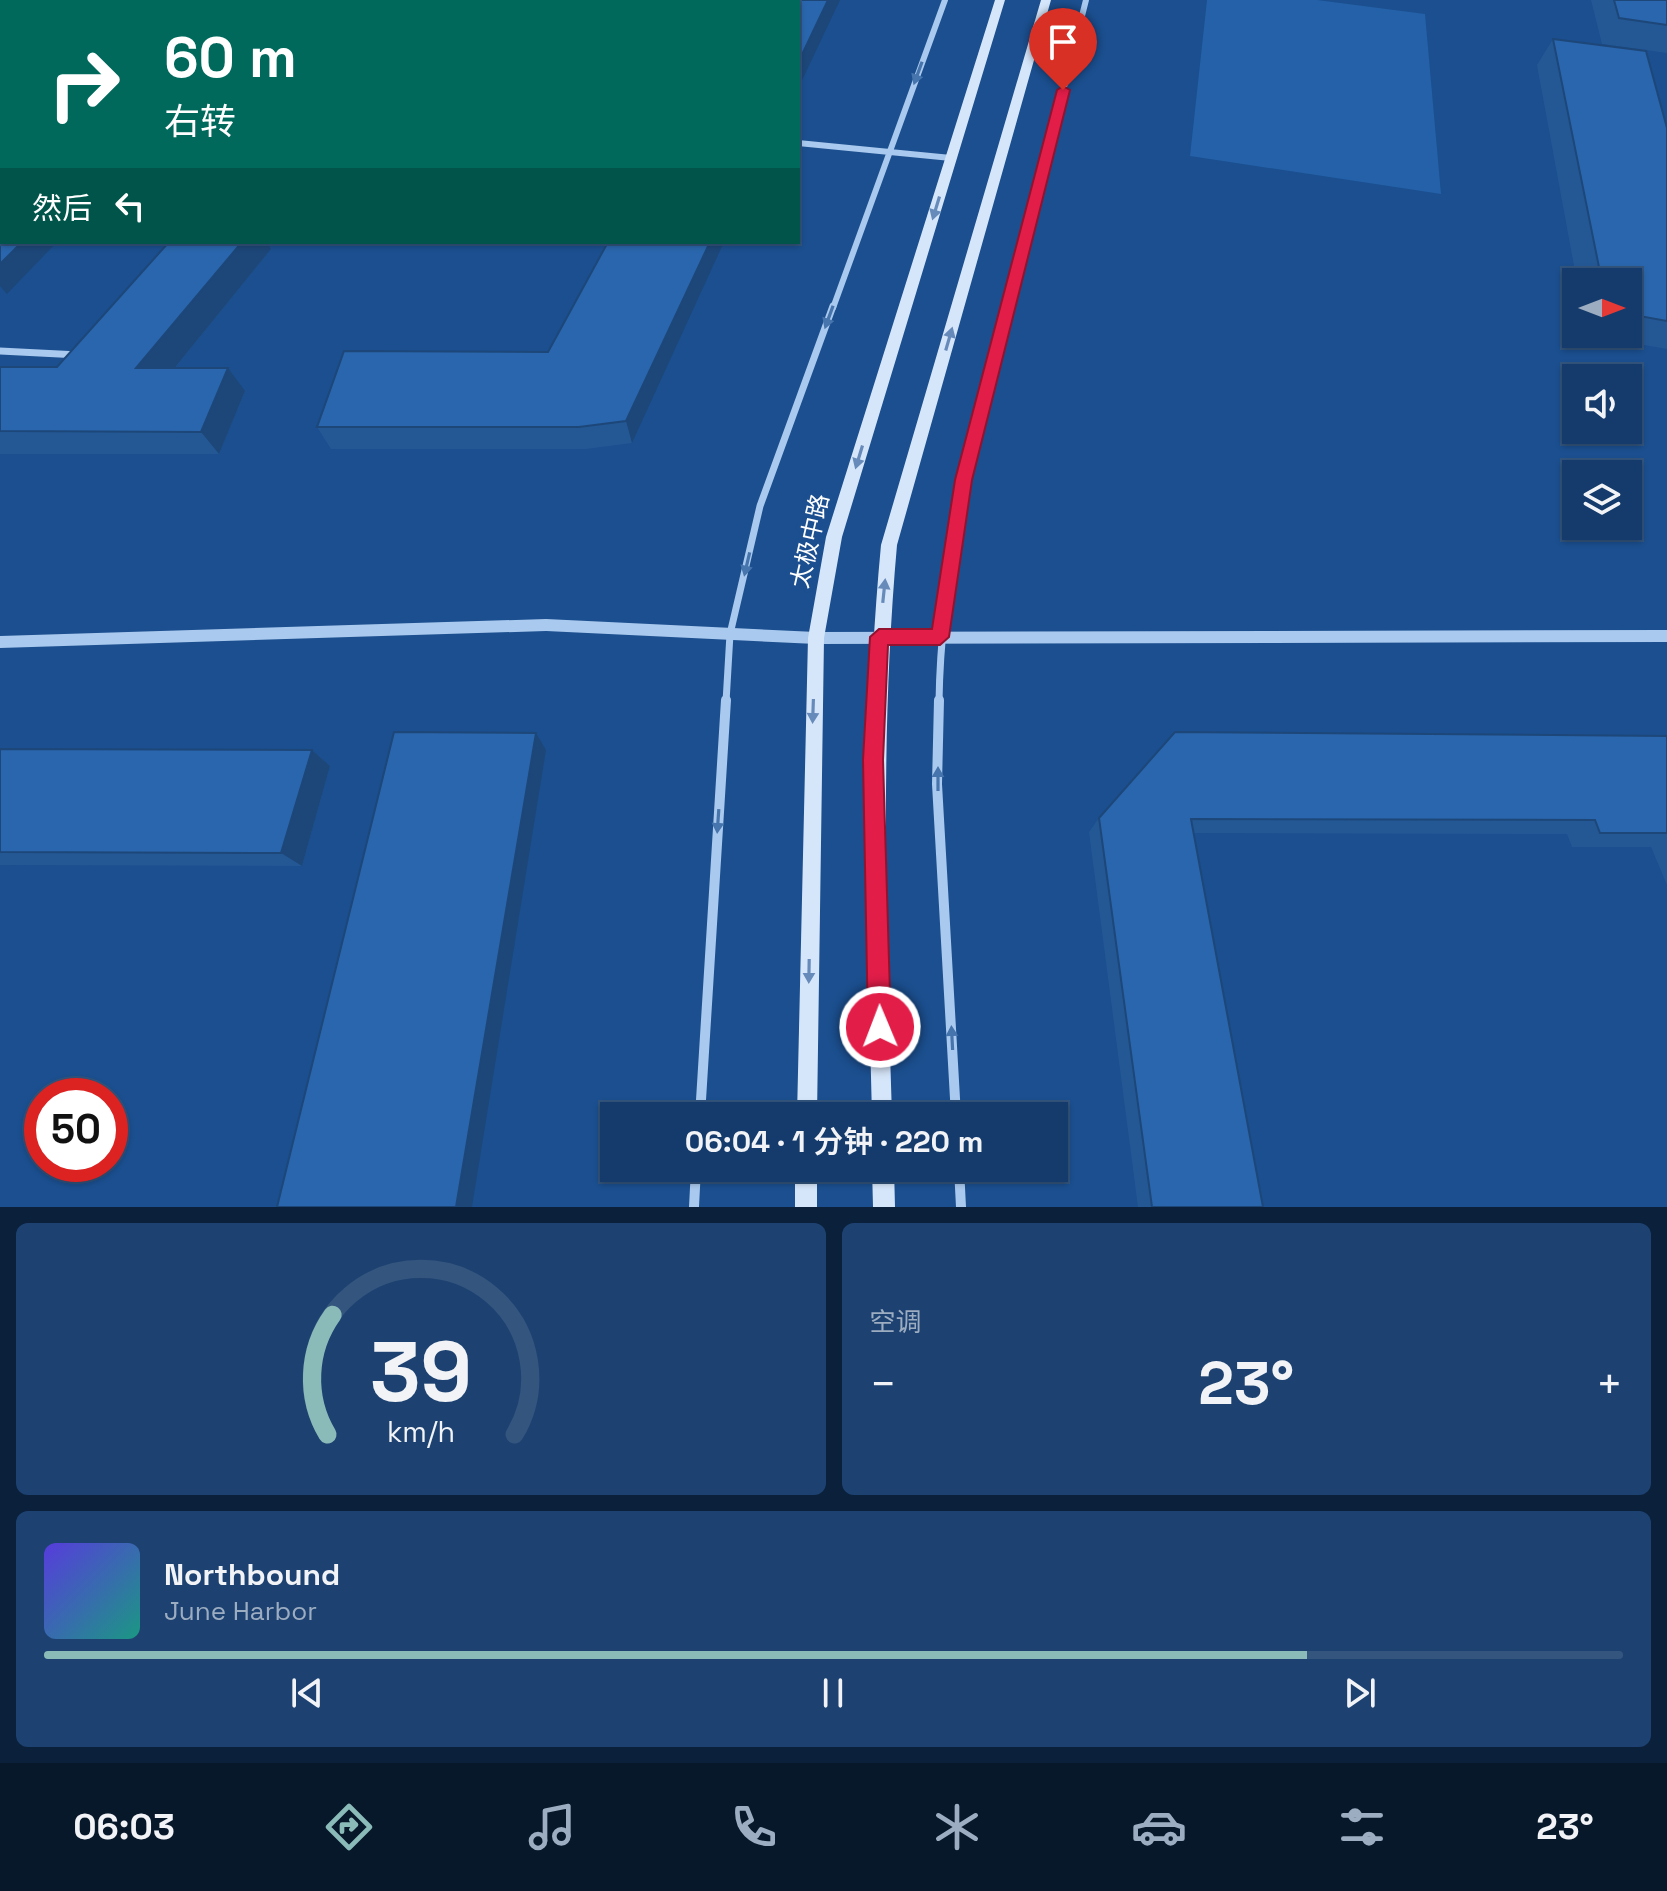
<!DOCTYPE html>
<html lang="zh">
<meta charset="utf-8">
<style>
:root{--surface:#143b6b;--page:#1d4271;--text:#f1f3f6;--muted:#9dadc1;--line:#33557e;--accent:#8bbbb9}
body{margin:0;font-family:"Space Grotesk","Noto Sans SC",sans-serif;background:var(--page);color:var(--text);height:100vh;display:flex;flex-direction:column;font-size:30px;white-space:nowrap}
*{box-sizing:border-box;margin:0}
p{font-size:26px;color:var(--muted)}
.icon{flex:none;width:44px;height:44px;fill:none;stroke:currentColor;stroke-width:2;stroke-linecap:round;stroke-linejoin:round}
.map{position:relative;height:1207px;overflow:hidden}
.side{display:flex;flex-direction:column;gap:16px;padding:16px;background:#0b203b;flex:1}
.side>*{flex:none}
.guide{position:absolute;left:0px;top:0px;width:800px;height:244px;box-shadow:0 2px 6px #0004,0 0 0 2px var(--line);background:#00695c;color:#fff;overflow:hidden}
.needle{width:52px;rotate:90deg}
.controls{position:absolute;left:1562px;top:268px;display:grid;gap:16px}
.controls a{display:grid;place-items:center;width:80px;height:80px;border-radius:0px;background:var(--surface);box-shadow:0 2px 6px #0004,0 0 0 2px var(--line);font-size:40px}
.speed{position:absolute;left:24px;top:1078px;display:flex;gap:16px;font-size:40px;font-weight:700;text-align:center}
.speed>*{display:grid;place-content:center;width:104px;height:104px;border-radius:50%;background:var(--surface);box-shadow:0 2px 6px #0004,0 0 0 2px var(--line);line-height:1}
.speed .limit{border:12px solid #d22;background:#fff;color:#111}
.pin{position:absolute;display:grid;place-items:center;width:68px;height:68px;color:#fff;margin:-82px -34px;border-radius:50% 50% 50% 0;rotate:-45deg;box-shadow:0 0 8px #0007}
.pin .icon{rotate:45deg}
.me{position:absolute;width:88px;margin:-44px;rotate:359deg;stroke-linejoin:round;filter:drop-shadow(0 0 6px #0008)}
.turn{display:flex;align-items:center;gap:28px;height:168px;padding:0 32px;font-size:36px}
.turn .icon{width:104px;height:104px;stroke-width:2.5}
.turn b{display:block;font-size:56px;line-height:68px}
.then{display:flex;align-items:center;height:76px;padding:0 32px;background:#0003;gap:16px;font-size:30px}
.big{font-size:60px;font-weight:600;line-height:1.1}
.side .tile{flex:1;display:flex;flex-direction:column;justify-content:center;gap:12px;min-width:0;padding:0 28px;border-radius:12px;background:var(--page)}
.side .dial{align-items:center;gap:0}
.dial svg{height:208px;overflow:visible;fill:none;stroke:var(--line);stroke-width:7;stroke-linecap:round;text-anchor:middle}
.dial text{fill:var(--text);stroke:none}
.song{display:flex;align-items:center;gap:24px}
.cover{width:96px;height:96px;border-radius:12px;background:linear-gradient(135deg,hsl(250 70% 55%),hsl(170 70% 35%))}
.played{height:8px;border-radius:4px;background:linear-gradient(90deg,var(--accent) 80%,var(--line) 80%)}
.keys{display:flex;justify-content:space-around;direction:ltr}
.heat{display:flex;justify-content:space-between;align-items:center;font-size:44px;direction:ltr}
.side .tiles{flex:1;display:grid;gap:16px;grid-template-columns:1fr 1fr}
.tile:last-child{grid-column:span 2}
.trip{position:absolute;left:600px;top:1102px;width:468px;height:80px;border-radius:0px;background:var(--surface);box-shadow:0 2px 6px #0004,0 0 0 2px var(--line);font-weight:600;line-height:80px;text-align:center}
.dock{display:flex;height:128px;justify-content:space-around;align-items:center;background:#08182b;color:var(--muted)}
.dock .icon{width:56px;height:56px}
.dock .on{color:var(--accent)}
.dock b{font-size:36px;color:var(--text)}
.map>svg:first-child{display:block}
.green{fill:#2461a8}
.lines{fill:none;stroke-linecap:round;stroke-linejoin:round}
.minor-far2{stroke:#a9c9ee;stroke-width:6}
.minor-far1{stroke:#a9c9ee;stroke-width:7}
.minor{stroke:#a9c9ee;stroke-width:10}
.tertiary{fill:#a9c9ee;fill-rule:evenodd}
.secondary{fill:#d6e6fa;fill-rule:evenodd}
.wall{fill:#245895}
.shaded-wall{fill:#1d4779}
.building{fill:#2a66ad;stroke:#1d4779;stroke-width:2}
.oneway{fill:#4674ac}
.oneway2{fill:#668bba}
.route{fill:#e11d48;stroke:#92132f;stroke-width:2}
.labels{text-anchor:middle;stroke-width:8;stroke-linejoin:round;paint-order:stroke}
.street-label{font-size:24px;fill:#fff;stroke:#1b4f8f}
</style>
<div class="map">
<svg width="1667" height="1207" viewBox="0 0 1667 1207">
<rect width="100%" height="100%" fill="#1b4f8f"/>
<!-- green -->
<path class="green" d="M1207 0H1317L1425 14 1441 194 1190 156Z"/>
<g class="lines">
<!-- minor-far2 -->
<path class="minor-far2" d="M798 143 951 158
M833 308 945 0
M1008 308 1086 0"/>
<!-- minor-far1 -->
<path class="minor-far1" d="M0 351 79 355
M726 702 730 634 760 506 833 306
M939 702C941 566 975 437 1008 306"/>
<!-- minor -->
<path class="minor" d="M939 700 937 784 956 1116
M700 1116 726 700
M959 1168 961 1207
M694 1207 696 1168"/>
<!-- tertiary -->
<path class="tertiary" d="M2 35V42L0 43V36Z
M546 619 816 632 1667 630V642L816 644 546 631 0 648V636Z"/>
<!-- secondary -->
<path class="secondary" d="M995 0H1005L842 537 824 638 817 1116H797L808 638 826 537Z
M1041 0H1051L897 545C880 735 886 925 892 1116H872C867 925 863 735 881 545Z
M795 1168H817V1207H795Z
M872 1168H894L895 1207H873Z"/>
</g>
<!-- wall -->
<path class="wall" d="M1591 0H1667V53L1602 44Z
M1553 39 1667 128V349L1587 335V334H1628V282H1577L1537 65Z
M608 242 632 443 586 449H331L317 427 548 352Z
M271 249 175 368 245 391 219 454H0V367H57Z
M1667 736V885L1651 847H1572L1567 834 1194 833 1263 1207H1138L1089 832 1099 818Z
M0 749 312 750 330 766 302 866 0 865Z"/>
<!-- shaded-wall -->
<path class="shaded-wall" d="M146 0H179L177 2H144Z
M521 0H541L540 2H519Z
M828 0H840L798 89V63Z
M2 101V144L0 146V103Z
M22 242H57L7 294 0 286V264Z
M242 242H267L271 249 156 391 136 368Z
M710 242H724L632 443 626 421Z
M228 368 245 391 219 454 201 432Z
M536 733 546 750 472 1207H456Z
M312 750 330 766 302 866 281 853Z"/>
<!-- building -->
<path class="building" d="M86 0H146L144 2H84Z
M466 0H521L519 2H464Z
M762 0H828L798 63V2H761Z
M1614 0H1667V25L1619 18Z
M1553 39 1646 51 1667 128V321L1628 314V282H1602Z
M0 63H2V101L0 103Z
M2 187V242H22L0 264V189Z
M169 242H242L136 368H228L201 432 0 431V367H57Z
M608 242H710L626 421 579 427H317L344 351 548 352Z
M394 732 536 733 456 1207H277Z
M1175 732 1667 736V833H1600L1595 820 1191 819 1263 1207H1152L1099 818Z
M0 749 312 750 281 853 0 852Z"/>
<!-- one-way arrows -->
<defs><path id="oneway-solid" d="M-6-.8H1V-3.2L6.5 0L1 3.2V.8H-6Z" transform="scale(2)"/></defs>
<g class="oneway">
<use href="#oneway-solid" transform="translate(918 73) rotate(110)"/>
<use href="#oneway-solid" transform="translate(829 317) rotate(110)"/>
<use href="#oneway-solid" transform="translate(747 564) rotate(103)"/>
<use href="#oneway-solid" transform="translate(938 779) rotate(-90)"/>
<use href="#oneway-solid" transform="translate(718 821) rotate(94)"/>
<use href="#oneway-solid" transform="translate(952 1038) rotate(-93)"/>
</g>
<g class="oneway2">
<use href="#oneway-solid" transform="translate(936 208) rotate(107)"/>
<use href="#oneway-solid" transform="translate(949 339) rotate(-74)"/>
<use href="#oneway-solid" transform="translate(859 457) rotate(107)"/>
<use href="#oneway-solid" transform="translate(884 591) rotate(-84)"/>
<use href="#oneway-solid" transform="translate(813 711) rotate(92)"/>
<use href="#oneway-solid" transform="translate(809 971) rotate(91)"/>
</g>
<!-- route -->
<path class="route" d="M1063 86 1070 90 972 480 949 637 940 645H888L883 760 891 1027 888 1035 880 1038 872 1035 868 1027 863 760 870 637 879 629H932L955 480 1057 90Z"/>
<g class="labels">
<!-- street labels -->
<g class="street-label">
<text transform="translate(810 541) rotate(-77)" y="8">太极中路</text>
</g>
</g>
</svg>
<div class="controls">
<a><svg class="needle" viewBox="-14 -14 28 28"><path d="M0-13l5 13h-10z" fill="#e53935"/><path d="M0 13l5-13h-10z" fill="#9dadc1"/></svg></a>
<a><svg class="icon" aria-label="sound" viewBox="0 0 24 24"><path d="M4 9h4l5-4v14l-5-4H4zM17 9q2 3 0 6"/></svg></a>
<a><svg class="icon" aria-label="layers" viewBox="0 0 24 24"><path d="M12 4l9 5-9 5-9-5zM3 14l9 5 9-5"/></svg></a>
</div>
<div class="speed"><div class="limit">50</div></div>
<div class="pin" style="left:1063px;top:90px;background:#d93025"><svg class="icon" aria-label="arrive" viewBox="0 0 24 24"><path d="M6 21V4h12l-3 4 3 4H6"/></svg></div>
<svg class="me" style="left:880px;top:1027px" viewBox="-20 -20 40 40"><circle r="17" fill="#e11d48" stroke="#fff" stroke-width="3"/><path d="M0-11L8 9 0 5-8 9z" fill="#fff"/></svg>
<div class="trip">06:04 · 1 分钟 · 220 m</div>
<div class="guide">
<div class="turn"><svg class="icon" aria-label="right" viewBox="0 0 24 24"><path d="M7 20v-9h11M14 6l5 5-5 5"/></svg><div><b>60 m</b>右转</div></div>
<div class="then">然后<svg class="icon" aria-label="left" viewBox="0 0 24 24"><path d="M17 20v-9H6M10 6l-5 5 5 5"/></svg></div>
</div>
</div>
<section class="side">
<div class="tiles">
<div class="tile dial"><svg viewBox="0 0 100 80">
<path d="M14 69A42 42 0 1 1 86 69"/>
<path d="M14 69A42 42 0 0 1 16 23" stroke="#8bbbb9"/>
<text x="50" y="56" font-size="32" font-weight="700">39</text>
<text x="50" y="72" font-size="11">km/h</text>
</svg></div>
<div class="tile"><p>空调</p>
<div class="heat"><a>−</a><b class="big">23°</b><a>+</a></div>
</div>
<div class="tile">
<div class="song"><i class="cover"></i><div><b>Northbound</b><p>June Harbor</p></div></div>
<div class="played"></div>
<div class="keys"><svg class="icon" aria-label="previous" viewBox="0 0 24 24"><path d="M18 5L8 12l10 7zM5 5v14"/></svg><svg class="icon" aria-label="pause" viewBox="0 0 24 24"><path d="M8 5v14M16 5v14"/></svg><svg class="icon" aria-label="next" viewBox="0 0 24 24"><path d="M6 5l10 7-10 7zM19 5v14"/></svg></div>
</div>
</div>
</section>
<nav class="dock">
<b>06:03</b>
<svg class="icon on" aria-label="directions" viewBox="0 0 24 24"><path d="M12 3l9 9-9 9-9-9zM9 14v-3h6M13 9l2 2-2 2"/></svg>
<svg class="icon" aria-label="music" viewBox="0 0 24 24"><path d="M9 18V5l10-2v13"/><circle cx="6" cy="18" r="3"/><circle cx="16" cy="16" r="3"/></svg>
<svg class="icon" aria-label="phone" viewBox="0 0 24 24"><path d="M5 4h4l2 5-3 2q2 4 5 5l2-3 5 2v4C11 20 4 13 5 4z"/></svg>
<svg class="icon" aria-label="climate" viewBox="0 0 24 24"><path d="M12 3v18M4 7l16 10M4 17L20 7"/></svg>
<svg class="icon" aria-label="car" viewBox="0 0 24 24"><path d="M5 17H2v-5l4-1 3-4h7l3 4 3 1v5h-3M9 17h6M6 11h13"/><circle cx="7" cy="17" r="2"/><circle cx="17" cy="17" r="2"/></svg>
<svg class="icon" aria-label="filters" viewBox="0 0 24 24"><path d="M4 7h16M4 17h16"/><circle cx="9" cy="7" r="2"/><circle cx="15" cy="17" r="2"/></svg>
<b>23°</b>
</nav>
